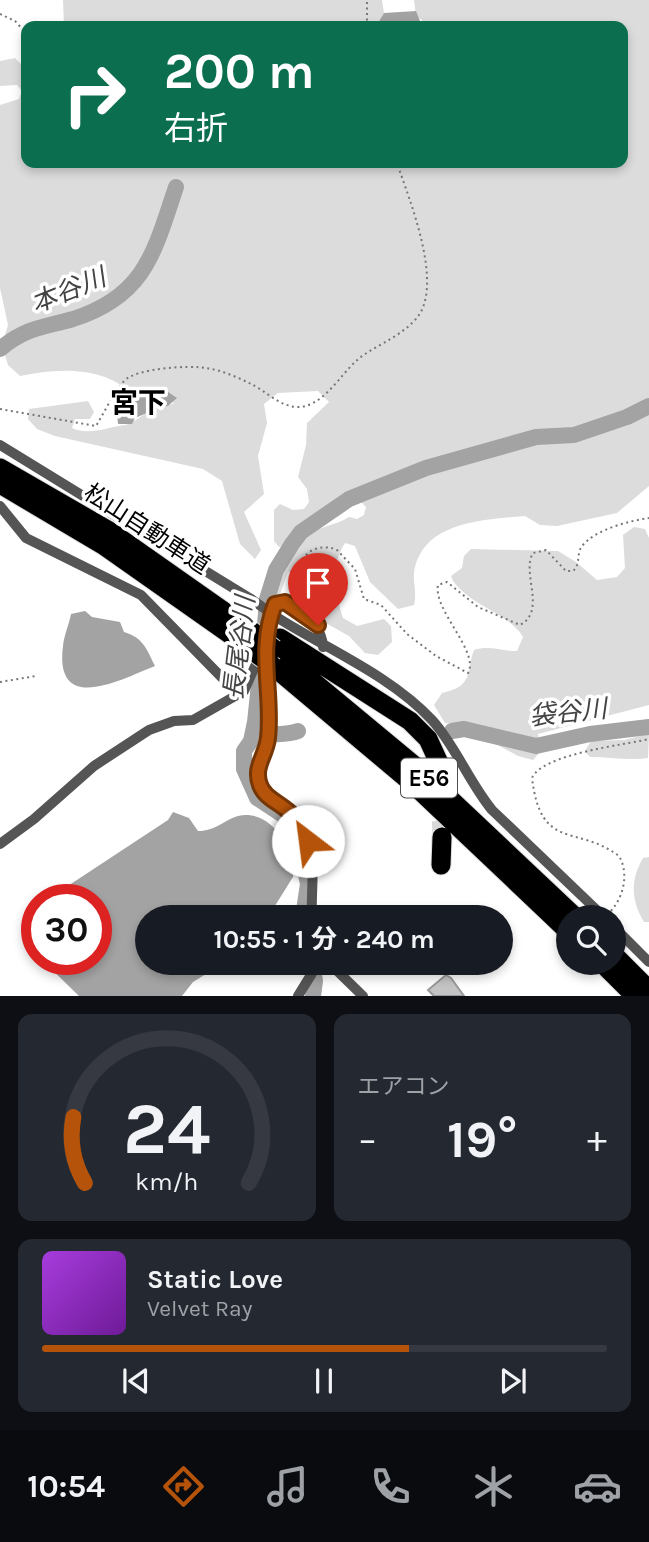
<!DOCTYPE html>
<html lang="ja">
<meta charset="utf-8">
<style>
:root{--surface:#171b24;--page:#242831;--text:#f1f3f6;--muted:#9ea1a6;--line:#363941;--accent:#b45309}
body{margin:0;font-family:Karla,"Noto Sans JP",sans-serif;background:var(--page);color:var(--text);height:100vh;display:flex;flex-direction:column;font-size:26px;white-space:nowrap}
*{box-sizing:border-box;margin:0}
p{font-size:23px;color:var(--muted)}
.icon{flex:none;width:38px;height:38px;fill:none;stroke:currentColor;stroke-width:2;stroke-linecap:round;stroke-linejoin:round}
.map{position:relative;height:996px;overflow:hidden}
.sheet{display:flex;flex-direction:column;gap:18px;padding:18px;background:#0d0f14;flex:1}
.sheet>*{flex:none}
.hud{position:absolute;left:21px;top:21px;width:607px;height:147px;border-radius:14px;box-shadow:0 4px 10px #0003;background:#0b6e4f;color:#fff;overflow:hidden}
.tools{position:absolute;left:556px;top:905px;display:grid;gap:14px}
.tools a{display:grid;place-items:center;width:70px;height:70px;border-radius:50%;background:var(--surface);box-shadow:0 4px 10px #0003;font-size:35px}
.speed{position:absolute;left:21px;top:884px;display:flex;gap:14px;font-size:35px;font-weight:700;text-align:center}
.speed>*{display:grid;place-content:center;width:91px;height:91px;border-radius:50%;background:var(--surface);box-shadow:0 4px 10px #0003;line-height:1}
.speed .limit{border:10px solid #d22;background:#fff;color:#111}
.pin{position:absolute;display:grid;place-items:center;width:60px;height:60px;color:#fff;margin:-72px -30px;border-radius:50% 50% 50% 0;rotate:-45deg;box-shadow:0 0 7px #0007}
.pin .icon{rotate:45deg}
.me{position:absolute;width:77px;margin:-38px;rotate:330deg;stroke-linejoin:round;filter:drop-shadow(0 0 5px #0008)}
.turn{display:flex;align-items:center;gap:24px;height:147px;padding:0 28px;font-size:32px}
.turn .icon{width:91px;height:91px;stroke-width:2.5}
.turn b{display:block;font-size:49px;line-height:60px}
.big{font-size:52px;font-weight:700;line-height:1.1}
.sheet .card{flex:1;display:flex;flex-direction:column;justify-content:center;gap:10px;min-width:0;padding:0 24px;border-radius:14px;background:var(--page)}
.sheet .dial{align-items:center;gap:0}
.dial svg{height:182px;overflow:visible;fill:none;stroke:var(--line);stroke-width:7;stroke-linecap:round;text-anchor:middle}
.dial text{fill:var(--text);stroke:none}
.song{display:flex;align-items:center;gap:21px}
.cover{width:84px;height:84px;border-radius:10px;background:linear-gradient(135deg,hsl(280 70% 55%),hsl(280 70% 35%))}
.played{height:7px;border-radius:4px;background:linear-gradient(90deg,var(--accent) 65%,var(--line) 65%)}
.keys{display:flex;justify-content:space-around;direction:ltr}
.heat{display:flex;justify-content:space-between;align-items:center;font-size:38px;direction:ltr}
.sheet .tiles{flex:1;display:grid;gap:18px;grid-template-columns:1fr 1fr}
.card:last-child{grid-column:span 2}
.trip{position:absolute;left:135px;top:905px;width:378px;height:70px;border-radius:35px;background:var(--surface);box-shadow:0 4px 10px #0003;font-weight:700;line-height:70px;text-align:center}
.tabs{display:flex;height:112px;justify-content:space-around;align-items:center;background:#090b0e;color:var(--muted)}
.tabs .icon{width:49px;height:49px}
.tabs .on{color:var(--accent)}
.tabs b{font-size:32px;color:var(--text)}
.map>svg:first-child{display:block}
.green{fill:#dcdcdc}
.water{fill:#a3a3a3}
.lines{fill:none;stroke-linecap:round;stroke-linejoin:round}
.river{stroke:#a3a3a3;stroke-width:16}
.building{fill:#c4c4c4;stroke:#999;stroke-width:2}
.motorway-tunnel{stroke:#d9d9d9;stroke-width:19;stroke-dasharray:19 10;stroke-linecap:butt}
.motorway-casing{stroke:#dbdbdb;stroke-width:21}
.path{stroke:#777;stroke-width:2;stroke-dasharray:2 3.5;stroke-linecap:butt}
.minor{stroke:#555;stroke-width:10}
.motorway{stroke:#000;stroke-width:19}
.motorway-bridge-casing{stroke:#dbdbdb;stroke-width:21;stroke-linecap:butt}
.minor-bridge{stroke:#555;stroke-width:10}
.motorway-bridge{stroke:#000;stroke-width:19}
.route-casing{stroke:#753606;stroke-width:18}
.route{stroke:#b45309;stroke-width:12}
.labels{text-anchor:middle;stroke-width:7;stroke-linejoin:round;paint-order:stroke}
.shield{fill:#fff;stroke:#4c4c4c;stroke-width:2}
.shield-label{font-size:23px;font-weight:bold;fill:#000}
.street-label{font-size:24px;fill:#000;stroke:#fff}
.water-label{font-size:26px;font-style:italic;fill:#444;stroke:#fff}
.quarter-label{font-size:28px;font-weight:bold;fill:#000;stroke:#fff}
</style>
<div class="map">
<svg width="649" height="996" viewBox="0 0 649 996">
<rect width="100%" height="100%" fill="#fff"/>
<!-- green -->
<path class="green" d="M63 0H382L384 13 376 26H64Z
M414 0H649V486L617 513 557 526 540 525 525 516C484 520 422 521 414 573 413 583 417 591 414 605L398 609 370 582 355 546 345 543C330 567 334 591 343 618L357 626 384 619 391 626 392 642 378 655 365 653 349 636 324 622 317 600 301 572H288L279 597 272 594C274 577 288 546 303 536 317 527 335 526 349 517L357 519 364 515 366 507 360 501C339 507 326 506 307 519 295 527 293 542 279 547L274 541V510L280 504 293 510 304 509 309 502 307 489 298 477 306 445 307 423 329 402 318 391 278 393 264 404 267 423 258 456 264 494 244 512 261 550 255 559 240 544 222 481 203 469 55 436 37 429 28 419 29 409 88 401 94 412 90 419H75L72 428C89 436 108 427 125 425 132 424 149 410 158 407 164 405 168 406 174 403L154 392 131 393C103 366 57 368 20 376L8 365 2 345 8 325 0 288V105L19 99 22 91 17 85 0 86V61L15 58 26 69V163H623V26H422V20L416 16Z
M634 527 645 529 649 538V705L538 734 541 751 533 760 518 756 483 737 467 724 445 723 434 705 442 693C475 686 466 670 474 650 489 645 501 651 517 651L523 637C509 613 472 607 453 581L451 576 462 568 464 556 471 549 558 551 576 562 597 580 617 577 625 568 623 535Z
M649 734 648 758C628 761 610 757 590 757L585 751 591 741 624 740Z
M649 857V922H644C631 900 630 881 643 858Z"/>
<!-- water -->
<path class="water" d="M416 11 422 26H376L384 13Z
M123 385 131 393 139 394 144 388 161 394 168 392 177 398 168 406 155 408 151 416 147 413 135 418 132 424H118L115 395Z
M85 611 92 617 120 622 124 632C144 638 147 650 155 666 122 679 54 716 63 646 64 635 69 625 71 614Z
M173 812 189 818 198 831C216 831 222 821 238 816 270 808 296 849 293 877L268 917H147V962L224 963 193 982 182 996H79L41 959H96V900L48 899 168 820Z
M37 909V954L22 931 25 922Z"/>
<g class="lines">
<!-- river -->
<path class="river" d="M0 349C27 327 42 328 73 319 145 296 154 253 176 187
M265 625 267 599 276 570 292 544 301 532 349 499 426 468 536 437 574 435 627 417 649 406
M262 655 255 722 251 741 244 751V769L257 798 292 821 296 828 308 884 303 917
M452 731 464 729 536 746 590 734 649 727
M254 739C268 731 283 737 298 731
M312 962 315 981 313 996"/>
</g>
<!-- building -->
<path class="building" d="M446 975 451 978 464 996H434L428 990Z"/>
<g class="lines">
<!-- motorway-tunnel -->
<path class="motorway-tunnel" d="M439 763 442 837"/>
<!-- motorway casing -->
<g class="motorway-casing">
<path id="motorway" d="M0 468 111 532 249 629
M0 484 103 545 248 647
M280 638 410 721 428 739 439 763
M274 649 415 766 575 917
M274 667 412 783 569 932
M441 865 442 837
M614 955 649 990
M601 962 635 996"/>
</g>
<!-- path -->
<path class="path" d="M0 14 15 21 26 33
M367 26V0
M0 409 96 426C105 411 113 394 124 381 136 368 189 365 206 368 221 370 237 377 251 384 266 391 280 407 298 407 322 407 339 377 355 362 372 346 395 341 415 320 446 288 409 199 397 163
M306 604 307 598 295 577C301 555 312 543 336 549L355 569 364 599 381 605 407 634 436 656 468 673C480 652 433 610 438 585L447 582 478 607 520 625C547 611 521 573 533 553L546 550 566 571H573C581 564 576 554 582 546 596 529 629 521 649 518
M0 682 36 676
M611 911C624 896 629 873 619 856 576 824 541 852 532 778 542 754 624 745 649 739"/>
<!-- minor -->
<path class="minor" d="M0 445 251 599
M0 506 26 538 141 595 237 693
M278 618C329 650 391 676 432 720 455 745 469 782 492 810L604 917
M0 844 34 819 94 766 149 730 174 721 193 720 244 691 256 664 265 666
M312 917C310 884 321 842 295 815 286 806 273 799 263 792 251 765 268 758 268 734 267 691 259 645 275 604L285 602C303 616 322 623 323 647
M614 927 649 962
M328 962 363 996
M298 996 319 962"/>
<!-- motorway -->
<use href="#motorway" class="motorway"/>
<!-- motorway-bridge casing -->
<g class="motorway-bridge-casing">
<path id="motorway-bridge" d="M249 629 274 649
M248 647 274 667"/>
</g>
<!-- minor-bridge -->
<path class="minor-bridge" d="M251 599 278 618"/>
<!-- motorway-bridge -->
<use href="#motorway-bridge" class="motorway-bridge"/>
</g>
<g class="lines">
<!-- route casing -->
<g class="route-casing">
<path id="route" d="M308 841C297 804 267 805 260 785 253 767 266 756 268 738 273 693 257 650 275 604L285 602 318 625"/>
</g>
<!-- route -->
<use href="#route" class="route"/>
</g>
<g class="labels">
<!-- shield labels -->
<rect class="shield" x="401" y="758.5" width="56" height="39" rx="5"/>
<g class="shield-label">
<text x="429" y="786">E56</text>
</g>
<!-- street labels -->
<g class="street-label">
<text transform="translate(147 529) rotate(33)" y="8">松山自動車道</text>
</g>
<!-- water labels -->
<g class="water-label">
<text transform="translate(68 290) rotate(-22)" y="9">本谷川</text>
<text transform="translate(239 648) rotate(-83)" y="9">長尾谷川</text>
<text transform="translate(568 712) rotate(-6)" y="9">袋谷川</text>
</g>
<!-- quarter labels -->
<g class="quarter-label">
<text x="138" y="412">宮下</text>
</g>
</g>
</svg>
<div class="tools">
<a><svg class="icon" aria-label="search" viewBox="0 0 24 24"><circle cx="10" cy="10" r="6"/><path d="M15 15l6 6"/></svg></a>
</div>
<div class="speed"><div class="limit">30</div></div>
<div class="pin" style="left:318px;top:625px;background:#d93025"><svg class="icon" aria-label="arrive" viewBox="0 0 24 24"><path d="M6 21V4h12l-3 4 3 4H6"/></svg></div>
<svg class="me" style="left:308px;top:841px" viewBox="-20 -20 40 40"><circle r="19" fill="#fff"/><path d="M0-13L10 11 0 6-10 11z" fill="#b45309"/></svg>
<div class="trip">10:55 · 1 分 · 240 m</div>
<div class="hud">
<div class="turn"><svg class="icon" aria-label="right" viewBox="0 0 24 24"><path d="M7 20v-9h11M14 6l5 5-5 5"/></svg><div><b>200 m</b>右折</div></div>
</div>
</div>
<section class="sheet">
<div class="tiles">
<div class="card dial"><svg viewBox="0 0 100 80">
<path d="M14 69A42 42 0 1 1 86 69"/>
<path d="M14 69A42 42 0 0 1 9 40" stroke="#b45309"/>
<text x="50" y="56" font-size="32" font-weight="700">24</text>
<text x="50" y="72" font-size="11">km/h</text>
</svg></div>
<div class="card"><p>エアコン</p>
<div class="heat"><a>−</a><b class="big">19°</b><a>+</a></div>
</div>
<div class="card">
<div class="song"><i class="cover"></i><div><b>Static Love</b><p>Velvet Ray</p></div></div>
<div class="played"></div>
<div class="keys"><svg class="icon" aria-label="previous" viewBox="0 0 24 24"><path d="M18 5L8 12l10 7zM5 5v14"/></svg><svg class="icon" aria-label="pause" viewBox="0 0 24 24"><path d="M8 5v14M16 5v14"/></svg><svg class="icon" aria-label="next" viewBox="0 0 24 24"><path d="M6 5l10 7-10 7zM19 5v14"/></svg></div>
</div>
</div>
</section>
<nav class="tabs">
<b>10:54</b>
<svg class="icon on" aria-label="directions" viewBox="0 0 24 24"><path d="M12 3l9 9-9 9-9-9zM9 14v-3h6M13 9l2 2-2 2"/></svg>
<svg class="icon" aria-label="music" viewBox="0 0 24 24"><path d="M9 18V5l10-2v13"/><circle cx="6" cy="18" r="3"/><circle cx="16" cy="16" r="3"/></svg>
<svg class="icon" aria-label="phone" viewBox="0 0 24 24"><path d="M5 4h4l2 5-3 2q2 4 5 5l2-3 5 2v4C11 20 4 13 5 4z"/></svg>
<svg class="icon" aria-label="climate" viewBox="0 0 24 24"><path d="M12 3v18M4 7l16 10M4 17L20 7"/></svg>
<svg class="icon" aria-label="car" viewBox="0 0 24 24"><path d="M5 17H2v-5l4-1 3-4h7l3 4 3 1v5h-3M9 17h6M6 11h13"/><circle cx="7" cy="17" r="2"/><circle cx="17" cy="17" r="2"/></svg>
</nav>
